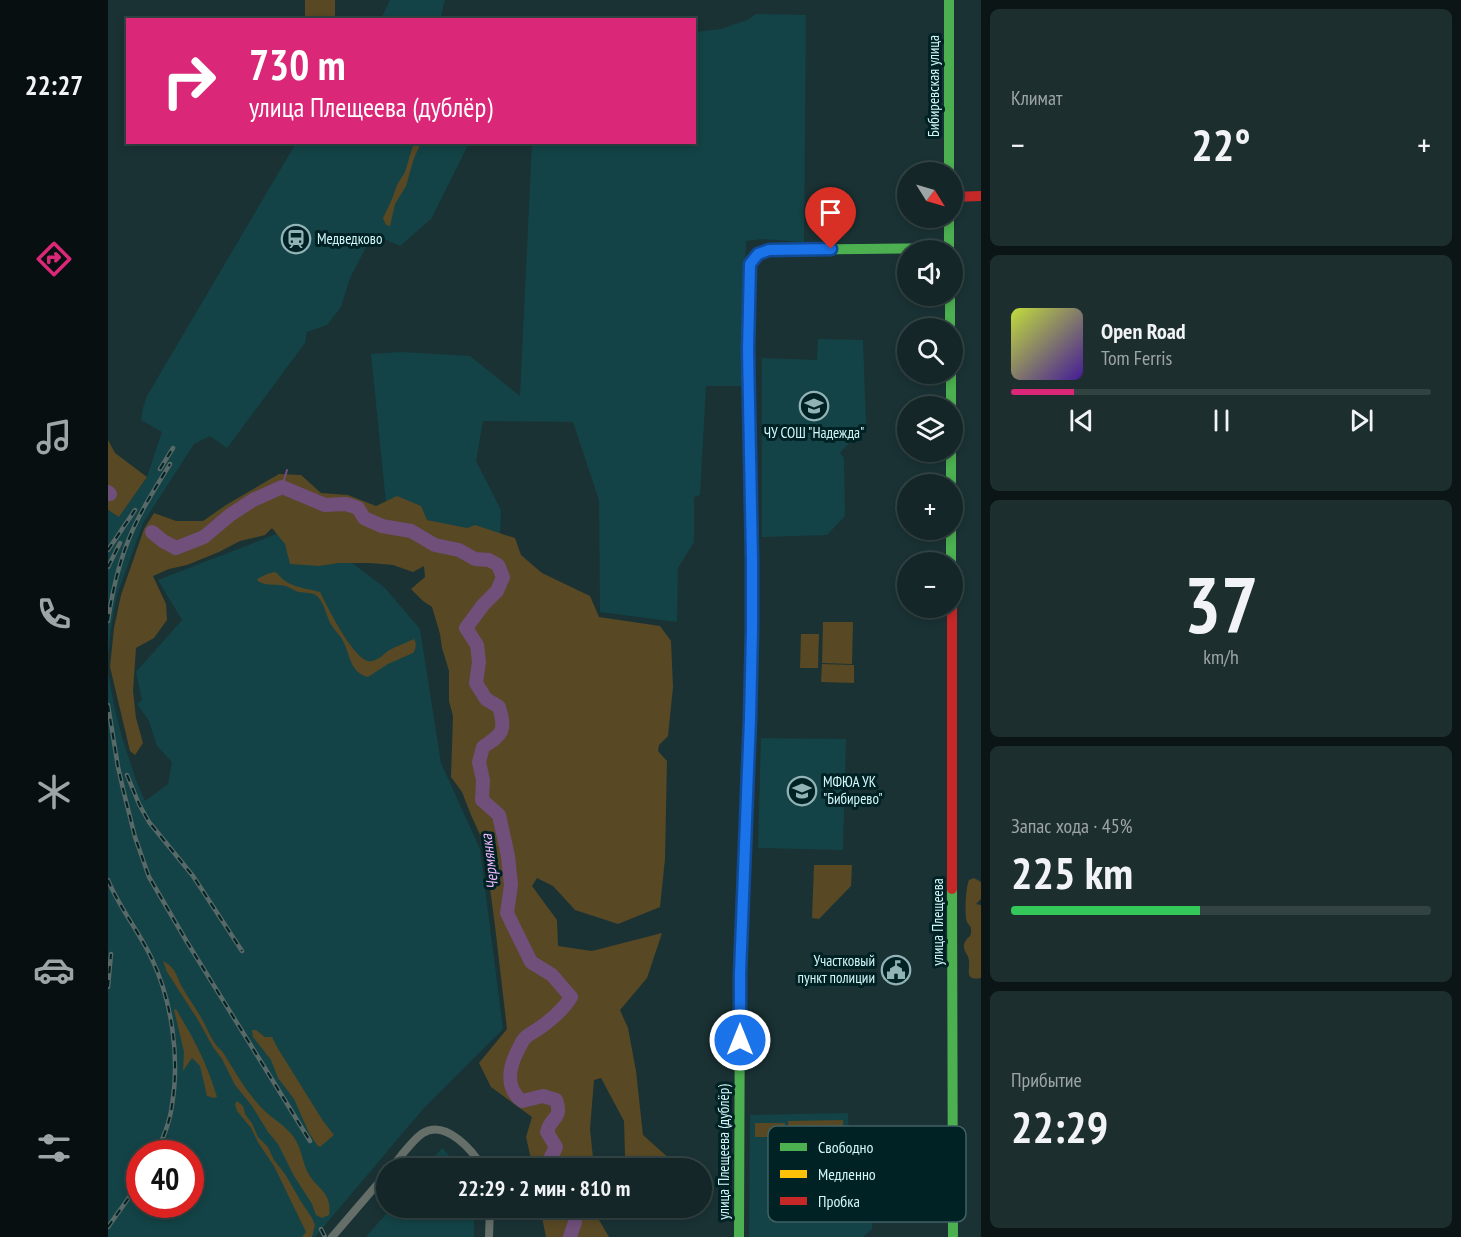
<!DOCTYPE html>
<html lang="ru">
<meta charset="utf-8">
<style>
:root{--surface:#142627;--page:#1d2e2f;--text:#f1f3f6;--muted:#9da5a7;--line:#334344;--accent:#db2777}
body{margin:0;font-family:"PT Sans Narrow",sans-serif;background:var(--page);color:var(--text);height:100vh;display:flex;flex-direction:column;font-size:22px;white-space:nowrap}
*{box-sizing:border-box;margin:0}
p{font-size:20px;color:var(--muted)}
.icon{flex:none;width:33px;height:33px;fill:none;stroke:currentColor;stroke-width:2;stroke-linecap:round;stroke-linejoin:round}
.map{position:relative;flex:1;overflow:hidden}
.sheet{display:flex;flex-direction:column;gap:9px;padding:9px;background:#0b1515;width:480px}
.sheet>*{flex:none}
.hud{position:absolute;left:18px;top:18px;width:570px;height:126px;border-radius:0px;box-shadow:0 3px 9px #0003,0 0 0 2px var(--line);background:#db2777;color:#fff;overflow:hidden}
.needle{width:39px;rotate:127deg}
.buttons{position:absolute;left:789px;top:162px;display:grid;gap:12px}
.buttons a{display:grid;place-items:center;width:66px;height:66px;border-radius:50%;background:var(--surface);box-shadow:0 3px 9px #0003,0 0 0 2px var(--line);font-size:30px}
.speed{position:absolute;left:18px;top:1140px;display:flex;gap:12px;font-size:30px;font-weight:700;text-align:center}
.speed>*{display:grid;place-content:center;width:78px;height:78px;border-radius:50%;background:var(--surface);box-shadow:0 3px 9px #0003,0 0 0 2px var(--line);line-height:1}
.speed .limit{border:9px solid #d22;background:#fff;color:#111}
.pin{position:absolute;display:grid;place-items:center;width:51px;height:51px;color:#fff;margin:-62px -26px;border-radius:50% 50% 50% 0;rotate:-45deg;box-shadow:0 0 6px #0007}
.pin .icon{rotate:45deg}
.me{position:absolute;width:66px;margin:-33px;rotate:0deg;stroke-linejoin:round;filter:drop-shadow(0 0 4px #0008)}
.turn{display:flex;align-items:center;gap:21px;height:126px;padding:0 24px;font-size:27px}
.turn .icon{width:78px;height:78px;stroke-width:2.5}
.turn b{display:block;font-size:42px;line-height:51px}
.big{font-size:45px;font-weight:600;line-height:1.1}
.sheet .widget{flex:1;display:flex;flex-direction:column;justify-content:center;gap:9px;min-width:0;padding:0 21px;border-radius:9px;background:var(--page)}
.sheet .dial{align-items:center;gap:0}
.dial b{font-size:78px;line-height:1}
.song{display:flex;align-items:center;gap:18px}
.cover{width:72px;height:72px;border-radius:9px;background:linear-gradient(135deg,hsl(70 70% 55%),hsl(260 70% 35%))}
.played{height:6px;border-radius:3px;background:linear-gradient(90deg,var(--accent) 15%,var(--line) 15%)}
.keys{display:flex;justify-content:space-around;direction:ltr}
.heat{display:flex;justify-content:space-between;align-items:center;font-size:33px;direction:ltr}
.charge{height:9px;border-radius:4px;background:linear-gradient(90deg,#34c759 45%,var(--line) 0)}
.trip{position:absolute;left:268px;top:1158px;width:336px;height:60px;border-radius:30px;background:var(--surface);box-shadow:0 3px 9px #0003,0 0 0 2px var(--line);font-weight:600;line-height:60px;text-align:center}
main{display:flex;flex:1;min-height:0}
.tabs{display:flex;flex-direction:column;width:108px;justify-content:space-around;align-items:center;background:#080f10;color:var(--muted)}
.tabs .icon{width:42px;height:42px}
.tabs .on{color:var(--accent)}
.tabs b{font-size:27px;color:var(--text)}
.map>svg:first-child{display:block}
.built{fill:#134346;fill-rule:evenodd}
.green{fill:#584824}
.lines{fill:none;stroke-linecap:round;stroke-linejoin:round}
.stream{stroke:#704f7b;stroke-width:2}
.river{stroke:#704f7b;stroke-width:14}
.street{stroke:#656e68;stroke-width:8}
.fast{stroke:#4caf50;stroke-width:10}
.slow{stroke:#ffc107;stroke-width:10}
.jam{stroke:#c62828;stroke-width:10}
.rail-casing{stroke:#596967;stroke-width:4.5}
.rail{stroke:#002224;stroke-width:2;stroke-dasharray:7;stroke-linecap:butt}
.route-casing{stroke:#114b97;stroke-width:15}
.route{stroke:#1a73e8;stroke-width:10}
.labels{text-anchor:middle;stroke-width:6;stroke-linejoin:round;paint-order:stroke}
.street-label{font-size:15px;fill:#d2f8fa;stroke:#002224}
.poi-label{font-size:15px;fill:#d2f8fa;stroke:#002224;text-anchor:start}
.water-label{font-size:16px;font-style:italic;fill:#f1b6ff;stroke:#002224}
.key{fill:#002224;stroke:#3f6264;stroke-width:1.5}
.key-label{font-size:16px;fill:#d2f8fa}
</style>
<main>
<nav class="tabs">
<b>22:27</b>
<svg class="icon on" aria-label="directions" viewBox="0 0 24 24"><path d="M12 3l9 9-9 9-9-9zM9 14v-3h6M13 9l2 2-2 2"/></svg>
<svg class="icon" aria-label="music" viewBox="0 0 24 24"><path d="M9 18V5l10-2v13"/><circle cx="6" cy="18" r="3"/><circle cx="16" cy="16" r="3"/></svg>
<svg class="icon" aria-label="phone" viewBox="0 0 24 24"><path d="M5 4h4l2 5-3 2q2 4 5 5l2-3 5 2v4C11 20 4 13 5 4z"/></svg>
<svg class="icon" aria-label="climate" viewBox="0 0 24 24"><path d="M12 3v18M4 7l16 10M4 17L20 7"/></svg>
<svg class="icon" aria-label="car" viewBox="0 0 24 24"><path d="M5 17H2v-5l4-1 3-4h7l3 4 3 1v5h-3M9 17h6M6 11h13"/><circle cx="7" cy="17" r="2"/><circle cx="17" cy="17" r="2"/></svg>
<svg class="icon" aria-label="filters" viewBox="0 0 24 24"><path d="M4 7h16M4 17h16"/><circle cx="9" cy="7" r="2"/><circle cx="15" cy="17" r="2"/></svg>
</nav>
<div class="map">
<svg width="873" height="1237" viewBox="0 0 873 1237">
<rect width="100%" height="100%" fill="#1a3234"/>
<!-- built -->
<path class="built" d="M282 0H337L332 19H273Z
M648 14 698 15 696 242 654 239 638 241 633 386H598L592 495 586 497V542L570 568 569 622 492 612 491 500 465 422 375 421 368 461 393 510 392 536 279 513 263 354 293 352 362 356 412 396 424 143 586 142 587 32 613 29 639 20Z
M188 143H361L323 219 292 246 265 234 242 278 233 307 219 325 199 332 197 343 119 448 102 436 86 444 35 523 9 595 3 628 0 656V510L11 517 39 477 54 432 33 420 35 408 39 396Z
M710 339 755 340 758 424 732 453 736 458 737 516 719 535 654 537V358L709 360Z
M171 533 235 556 277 588 312 629 333 763 372 849 395 1029 315 1109 207 1237H0V672L6 705 14 737 28 780 37 801 60 784 64 762 49 746 41 721 29 704 34 700 28 672 74 620 50 580ZM32 1154H82V1204H32Z
M653 738 738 739 735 850 650 848Z
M740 1113 741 1145 764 1146V1229L755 1237H641L642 1115Z
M334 1148 353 1168H317Z
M283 1208H366V1237H258Z"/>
<!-- green -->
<path class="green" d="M197 0H227V17H197Z
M306 142 313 143 306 158 298 186 287 204 282 226 278 225 275 218 284 199 289 185 297 172Z
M0 440 7 453 39 477 11 517 0 510Z
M171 474 193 475 213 493 240 495 268 506 289 496 313 506 319 520 359 528 367 525 407 538 413 555 434 573 482 596 491 617 552 626 563 641 565 687 560 736 551 745 550 751 559 761 557 859 552 907 510 924 467 910 445 886 429 878 424 886 449 920 450 946 484 951 554 933 539 978 512 1010 520 1028 528 1071 535 1135 564 1161 579 1166V1168H523L517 1155 516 1121 493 1078 486 1080 482 1129 486 1168H425L418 1137 424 1117 383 1087 371 1063 399 1029 387 926 380 873 374 839 363 815 354 792 343 777 345 716 341 701V671L334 648 332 634 324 607 315 601 303 589 317 577 316 566 305 572 285 565 262 563H231L211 566 182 564 177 544 164 528 157 535 132 541 111 552 79 565 61 569 45 576 58 604 59 620 46 638 28 648 25 691 28 718 35 743 27 755 22 751 2 667 6 628 13 595 36 529 46 513 68 521H95L118 505Z
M166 572 169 573C181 588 194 587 212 592 218 604 248 666 264 661 270 660 275 655 280 651 288 646 298 643 306 639 309 644 308 649 305 653L280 664 260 677C242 673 242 654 235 641 232 635 227 631 224 626 218 617 217 603 209 596 204 592 197 593 191 592 187 591 183 588 178 586 169 584 160 586 151 582L149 579 159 574Z
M715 622H745L744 664 714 663Z
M693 634H711L710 668H692Z
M714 664 746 665V683L713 682Z
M706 865H744L743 886 711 919 704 918Z
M866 878 873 882V899L868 904 873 905V978C856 981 862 970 861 960 860 954 853 949 857 942 859 937 864 937 863 930 863 925 861 926 859 922 856 915 858 886 861 880Z
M55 961C68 968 68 975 74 987 80 998 88 1008 94 1019 100 1030 104 1043 114 1051 125 1068 137 1090 151 1105 161 1117 176 1124 185 1136 193 1146 194 1160 199 1171 207 1188 225 1192 221 1215L214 1218 208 1215 204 1204 186 1176 170 1144 160 1132 144 1106 127 1085 114 1059 105 1047 90 1020 59 972Z
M68 1009C86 1039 99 1063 109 1097L106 1098 99 1096 92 1066 84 1058 75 1071 76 1052 66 1010Z
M144 1030H148L157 1037H164L169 1047 215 1121 226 1135 212 1147 209 1145 201 1133 186 1099 170 1078 163 1060 145 1037Z
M129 1101 135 1106 137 1114 144 1123 150 1137 160 1147 166 1160 177 1174 192 1200 204 1218 207 1225 204 1237H194L198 1232 166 1166 151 1144 143 1128 129 1111 127 1104Z
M735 1120 736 1147 681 1148 680 1121Z
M647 1123H677V1137H647Z
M432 1208H490L491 1220 501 1237H438Z"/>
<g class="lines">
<!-- stream -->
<path class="stream" d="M174 487 179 470"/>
<!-- river -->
<path class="river" d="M0 492 2 494
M44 532 55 541 68 548 96 537 122 515 145 500 174 487 217 505 238 504 250 508 256 518 274 526 303 531 327 545 351 550 367 559 381 560 390 565 395 577 389 591 375 605 358 628 369 645 371 662 368 683 378 699 391 707C398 731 395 734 375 747L371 762 375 780 374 800 391 815 400 856 403 885 399 913 423 962 444 975 463 997C456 1009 444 1019 433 1027 428 1031 422 1033 417 1038 414 1041 412 1046 410 1050 401 1067 397 1088 414 1101L435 1096 448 1100C455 1119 443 1116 439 1132L448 1147 441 1161 444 1168
M462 1237 467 1222 466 1208"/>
<!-- street -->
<path class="street" d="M283 1168C291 1159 305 1139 315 1133 338 1119 365 1151 375 1168
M224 1237 279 1173
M381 1237 382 1208"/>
<!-- fast -->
<path class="fast" d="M841 0V172
M841 218V250
M641 288C642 267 638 258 661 250L841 248
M842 296V328
M843 374V406
M843 452V484
M843 530V562
M844 889 845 1237
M631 1237 632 973 639 800"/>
<!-- slow -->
<path class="slow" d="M639 800 642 719 644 572"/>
<!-- jam -->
<path class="jam" d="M844 197 873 196
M641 288 640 350 644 572
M844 608V889"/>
<!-- rail casing -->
<g class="rail-casing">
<path id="rail" d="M52 469 65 448
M0 550 27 510
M0 567 12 543
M0 621C5 586 14 549 31 517 40 499 51 482 62 464
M0 705 10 767 16 793 27 837 41 877 79 942 202 1141
M19 775 31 804 41 822 85 876 134 951
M0 880C11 907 30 930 43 957 64 1000 72 1058 64 1105 62 1122 55 1138 48 1154
M0 987 3 954
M0 1227 32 1182
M213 1229 217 1237"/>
</g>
<!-- rail -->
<use href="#rail" class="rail"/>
</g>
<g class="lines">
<!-- route casing -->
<g class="route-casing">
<path id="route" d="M632 1040V973L642 719 644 629V560L640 350 642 264 650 254 661 250 723 249"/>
</g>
<!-- route -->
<use href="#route" class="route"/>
</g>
<!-- icons -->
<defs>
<g id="station-ring" transform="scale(1.5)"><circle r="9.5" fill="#002224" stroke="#92b3b5" stroke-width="1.5"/><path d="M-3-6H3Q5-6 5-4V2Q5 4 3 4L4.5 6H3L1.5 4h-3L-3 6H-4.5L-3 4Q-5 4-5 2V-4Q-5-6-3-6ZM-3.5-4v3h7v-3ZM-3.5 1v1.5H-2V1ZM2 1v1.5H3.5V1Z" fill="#92b3b5"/></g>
<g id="school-ring" transform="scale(1.5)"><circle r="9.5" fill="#002224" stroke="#92b3b5" stroke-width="1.5"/><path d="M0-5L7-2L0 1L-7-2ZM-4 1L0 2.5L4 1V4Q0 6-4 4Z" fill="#92b3b5"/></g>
<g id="university-ring" transform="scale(1.5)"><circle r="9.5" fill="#002224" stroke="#92b3b5" stroke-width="1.5"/><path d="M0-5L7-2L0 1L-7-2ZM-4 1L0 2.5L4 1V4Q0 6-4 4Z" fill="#92b3b5"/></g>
<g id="civic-ring" transform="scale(1.5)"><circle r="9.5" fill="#002224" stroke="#92b3b5" stroke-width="1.5"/><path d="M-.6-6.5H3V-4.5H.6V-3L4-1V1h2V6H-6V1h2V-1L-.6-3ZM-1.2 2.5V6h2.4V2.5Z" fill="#92b3b5"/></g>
</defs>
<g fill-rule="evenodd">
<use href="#station-ring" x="188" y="239"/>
<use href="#school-ring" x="706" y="406"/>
<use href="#university-ring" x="694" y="791"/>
<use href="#civic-ring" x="788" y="970"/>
</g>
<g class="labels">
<!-- street labels -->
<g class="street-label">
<text transform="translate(826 86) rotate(-90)" y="5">Бибиревская улица</text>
<text transform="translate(830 922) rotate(-90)" y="5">улица Плещеева</text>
<text transform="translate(616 1152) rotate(-90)" y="5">улица Плещеева (дублёр)</text>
</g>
<!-- poi labels -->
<g class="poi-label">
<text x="209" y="244">Медведково</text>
<text x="706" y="438" text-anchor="middle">ЧУ СОШ "Надежда"</text>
<text x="715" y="787">МФЮА УК<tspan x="715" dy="17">"Бибирево"</tspan></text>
<text x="767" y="966" text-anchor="end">Участковый<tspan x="767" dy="17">пункт полиции</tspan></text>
</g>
<!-- water labels -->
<g class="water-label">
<text transform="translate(381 862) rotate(-97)" y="6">Чермянка</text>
</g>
</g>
<!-- legend -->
<rect x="660" y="1126" width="198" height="96" rx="9" class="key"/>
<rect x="672" y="1143" width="27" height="8" fill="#4caf50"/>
<rect x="672" y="1170" width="27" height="8" fill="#ffc107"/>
<rect x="672" y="1197" width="27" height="8" fill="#c62828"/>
<g class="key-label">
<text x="710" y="1153">Свободно</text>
<text x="710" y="1180">Медленно</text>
<text x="710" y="1207">Пробка</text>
</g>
</svg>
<div class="buttons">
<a><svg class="needle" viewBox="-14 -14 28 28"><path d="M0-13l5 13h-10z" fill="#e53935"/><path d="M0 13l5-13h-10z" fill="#9da5a7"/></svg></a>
<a><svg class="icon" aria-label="sound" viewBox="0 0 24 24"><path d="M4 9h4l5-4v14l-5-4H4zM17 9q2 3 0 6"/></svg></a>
<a><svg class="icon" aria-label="search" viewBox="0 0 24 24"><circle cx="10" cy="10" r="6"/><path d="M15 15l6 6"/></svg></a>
<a><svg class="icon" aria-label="layers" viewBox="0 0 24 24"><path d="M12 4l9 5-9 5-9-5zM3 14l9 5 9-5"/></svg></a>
<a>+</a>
<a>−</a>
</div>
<div class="speed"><div class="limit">40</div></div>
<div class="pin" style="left:723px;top:249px;background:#d93025"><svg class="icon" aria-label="arrive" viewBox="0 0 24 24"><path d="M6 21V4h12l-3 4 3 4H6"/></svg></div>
<svg class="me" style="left:632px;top:1040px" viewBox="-20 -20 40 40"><circle r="17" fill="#1a73e8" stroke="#fff" stroke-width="3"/><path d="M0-11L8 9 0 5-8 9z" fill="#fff"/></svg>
<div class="trip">22:29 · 2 мин · 810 m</div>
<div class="hud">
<div class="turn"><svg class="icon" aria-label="right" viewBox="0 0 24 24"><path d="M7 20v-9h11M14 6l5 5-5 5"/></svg><div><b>730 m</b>улица Плещеева (дублёр)</div></div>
</div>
</div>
<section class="sheet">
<div class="widget"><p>Климат</p>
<div class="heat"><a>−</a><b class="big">22°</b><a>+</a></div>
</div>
<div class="widget">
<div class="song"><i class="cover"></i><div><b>Open Road</b><p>Tom Ferris</p></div></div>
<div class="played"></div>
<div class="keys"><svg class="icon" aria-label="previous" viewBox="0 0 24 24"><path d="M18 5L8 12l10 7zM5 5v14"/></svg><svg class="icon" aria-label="pause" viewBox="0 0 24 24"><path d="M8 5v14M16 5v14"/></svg><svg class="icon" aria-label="next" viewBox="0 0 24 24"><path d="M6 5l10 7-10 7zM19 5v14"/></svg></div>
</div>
<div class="widget dial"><b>37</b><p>km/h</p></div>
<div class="widget"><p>Запас хода · 45%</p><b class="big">225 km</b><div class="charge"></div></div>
<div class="widget"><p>Прибытие</p><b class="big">22:29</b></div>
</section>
</main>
